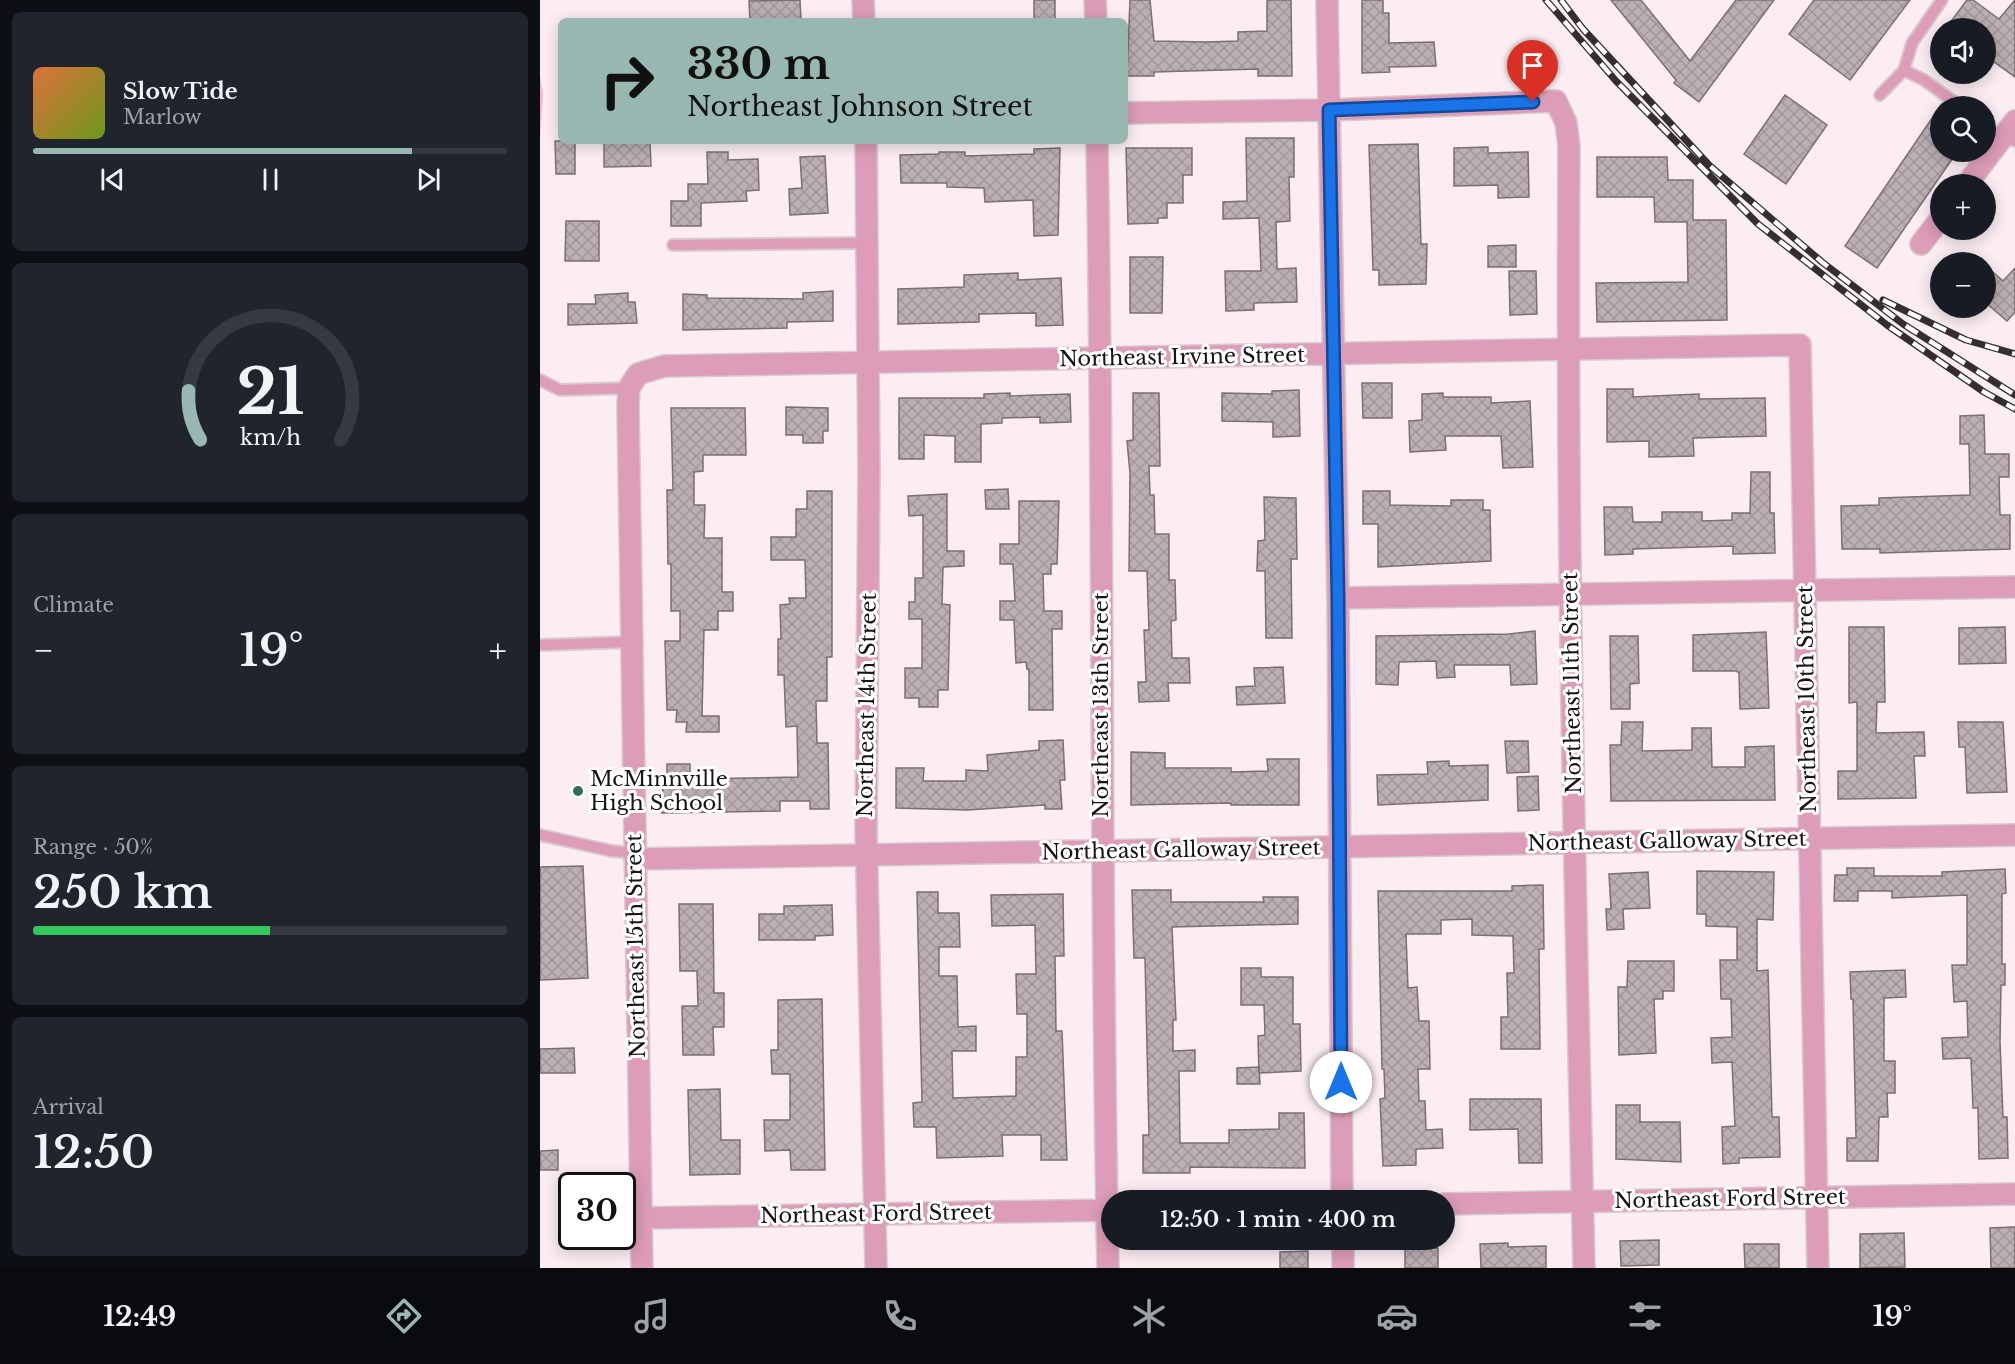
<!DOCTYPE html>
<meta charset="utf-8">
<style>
:root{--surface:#171b24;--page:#20242c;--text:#f1f3f6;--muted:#9ea1a6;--line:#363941;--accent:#99b7b1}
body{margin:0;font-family:"Libre Baskerville",serif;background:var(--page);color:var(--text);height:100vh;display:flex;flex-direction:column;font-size:22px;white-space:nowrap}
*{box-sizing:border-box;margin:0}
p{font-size:20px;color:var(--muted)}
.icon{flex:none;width:33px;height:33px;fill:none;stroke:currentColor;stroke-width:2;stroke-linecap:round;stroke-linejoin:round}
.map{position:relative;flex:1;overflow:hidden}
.side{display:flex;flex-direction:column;gap:12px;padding:12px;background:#0d0f14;width:540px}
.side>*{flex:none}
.guide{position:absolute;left:18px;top:18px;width:570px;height:126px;border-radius:9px;box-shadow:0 3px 15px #0003;background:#99b7b1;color:#111;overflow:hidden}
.buttons{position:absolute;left:1390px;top:18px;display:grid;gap:12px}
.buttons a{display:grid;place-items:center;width:66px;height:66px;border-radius:50%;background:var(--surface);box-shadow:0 3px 15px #0003;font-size:30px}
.speed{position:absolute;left:18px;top:1172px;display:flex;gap:12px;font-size:30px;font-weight:700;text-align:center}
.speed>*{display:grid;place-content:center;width:78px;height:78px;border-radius:50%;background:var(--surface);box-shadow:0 3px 15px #0003;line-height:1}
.speed .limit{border:3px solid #111;border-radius:9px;background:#fff;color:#111}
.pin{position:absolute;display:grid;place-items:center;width:51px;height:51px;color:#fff;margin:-62px -26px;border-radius:50% 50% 50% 0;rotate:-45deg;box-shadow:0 0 6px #0007}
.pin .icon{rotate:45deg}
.me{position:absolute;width:66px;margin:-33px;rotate:0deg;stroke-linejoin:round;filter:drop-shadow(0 0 4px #0008)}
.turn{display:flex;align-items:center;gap:21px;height:126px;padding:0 30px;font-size:27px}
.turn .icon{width:78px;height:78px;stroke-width:2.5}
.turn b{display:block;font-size:42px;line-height:51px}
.big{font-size:45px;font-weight:600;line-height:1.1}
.side .widget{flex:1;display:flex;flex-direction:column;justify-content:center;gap:9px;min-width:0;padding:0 21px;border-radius:9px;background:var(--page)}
.side .dial{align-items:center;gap:0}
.dial svg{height:156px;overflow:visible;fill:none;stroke:var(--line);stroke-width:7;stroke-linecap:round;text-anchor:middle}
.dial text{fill:var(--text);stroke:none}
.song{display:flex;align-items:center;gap:18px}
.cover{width:72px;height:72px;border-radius:9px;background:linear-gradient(135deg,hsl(20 70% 55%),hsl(80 70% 35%))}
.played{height:6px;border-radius:3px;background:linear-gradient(90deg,var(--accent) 80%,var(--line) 80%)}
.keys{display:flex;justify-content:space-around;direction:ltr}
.heat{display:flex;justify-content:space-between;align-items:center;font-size:33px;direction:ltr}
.charge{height:9px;border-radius:4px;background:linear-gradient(90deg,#34c759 50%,var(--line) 0)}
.trip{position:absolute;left:561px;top:1190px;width:354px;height:60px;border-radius:30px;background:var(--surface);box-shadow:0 3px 15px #0003;font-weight:600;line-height:60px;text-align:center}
.menu{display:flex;height:96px;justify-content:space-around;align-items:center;background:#090b0e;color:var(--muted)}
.menu .icon{width:42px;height:42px}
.menu .on{color:var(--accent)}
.menu b{font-size:27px;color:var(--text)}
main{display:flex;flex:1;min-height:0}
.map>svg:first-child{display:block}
.garden{fill:#fab2d0}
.building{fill:url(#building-cross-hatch);stroke:#7b6f73;stroke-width:1.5}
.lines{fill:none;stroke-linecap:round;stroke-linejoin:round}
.service-casing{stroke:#d7cacf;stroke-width:14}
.minor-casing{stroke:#d7cacf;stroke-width:24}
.service{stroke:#dd9cb7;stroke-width:10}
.minor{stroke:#dd9cb7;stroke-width:21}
.rail-casing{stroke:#342e30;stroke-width:7}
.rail{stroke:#fff;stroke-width:4.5;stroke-dasharray:14;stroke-linecap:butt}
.route-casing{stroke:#114b97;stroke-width:15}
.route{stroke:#1a73e8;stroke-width:10}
.poi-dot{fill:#2e6e5c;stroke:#fff;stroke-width:2}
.labels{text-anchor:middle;stroke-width:6;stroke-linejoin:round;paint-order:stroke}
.street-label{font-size:21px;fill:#181315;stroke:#fff}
.poi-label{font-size:21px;fill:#181315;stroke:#fff;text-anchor:start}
</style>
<main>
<section class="side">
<div class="widget">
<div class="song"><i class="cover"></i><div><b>Slow Tide</b><p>Marlow</p></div></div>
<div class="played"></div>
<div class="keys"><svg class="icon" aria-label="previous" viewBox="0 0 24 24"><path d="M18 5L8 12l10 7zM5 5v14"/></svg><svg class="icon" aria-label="pause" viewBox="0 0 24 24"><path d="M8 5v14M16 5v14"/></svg><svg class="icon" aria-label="next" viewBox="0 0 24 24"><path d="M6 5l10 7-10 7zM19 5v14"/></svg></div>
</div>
<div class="widget dial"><svg viewBox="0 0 100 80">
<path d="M14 69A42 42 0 1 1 86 69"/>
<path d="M14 69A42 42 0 0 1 8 44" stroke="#99b7b1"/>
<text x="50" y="56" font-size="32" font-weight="700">21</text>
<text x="50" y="72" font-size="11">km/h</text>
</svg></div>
<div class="widget"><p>Climate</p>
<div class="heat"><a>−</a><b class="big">19°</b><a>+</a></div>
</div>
<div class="widget"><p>Range · 50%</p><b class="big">250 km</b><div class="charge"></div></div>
<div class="widget"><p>Arrival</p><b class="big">12:50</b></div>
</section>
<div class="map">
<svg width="1475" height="1268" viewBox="0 0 1475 1268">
<defs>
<pattern id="building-cross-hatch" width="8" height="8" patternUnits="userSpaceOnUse" patternTransform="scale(1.5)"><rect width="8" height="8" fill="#bcafb4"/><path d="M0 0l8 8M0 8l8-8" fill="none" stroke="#a1969a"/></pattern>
</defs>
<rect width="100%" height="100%" fill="#fbedf2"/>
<!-- garden -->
<path class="garden" d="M0 76 3 95 0 138Z"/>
<!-- building -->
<path class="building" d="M260 0 261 20 210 21 209 1Z
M494 0H515V20H494Z
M590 0H610L614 41 666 42 698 41V32L727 31V0H751L752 76H718V69L614 72V76H587Z
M822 0H843V13H849V43L894 42 896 66 849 67 850 72 822 73Z
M1071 0H1101L1150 61 1196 0H1234L1159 102 1134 83 1136 80Z
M1274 0H1370L1310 80 1249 34Z
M1427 0H1433L1459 19 1475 0V77L1446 56V28H1406Z
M1245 95 1287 125 1246 184 1204 154Z
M1401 105V152H1417L1337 268 1305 246Z
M706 138H754V177H749L750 221 736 222 737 269 756 268 757 302 714 303V310L686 311 685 271H721L719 218 683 219V202L707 201Z
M15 141H35V174H16Z
M64 141H110L111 166 64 167Z
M878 144 881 244H887L886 284 839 285V270H833L829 145Z
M948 147V153L988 152 989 197 958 198V185L914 186V148Z
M520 148 518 235 494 236 493 200 445 202 444 188 407 187V183H361L360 155 399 154V152H425V156L494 154V149Z
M586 148H652V175H643V203H627V218H618V223L588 224Z
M167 152H188V160L218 159 219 190 206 191 207 201 161 203V226H131V201H148V184H168Z
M285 156 288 213 250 215 249 189 262 188 260 157Z
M1057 157H1127L1128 180H1153V220H1186L1187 320 1057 322 1056 283 1148 282 1147 222H1115L1114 197H1057Z
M26 221H59V261H25Z
M976 245V267H948V246Z
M590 257H623L622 313H590Z
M1446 266 1463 281 1475 268V312L1467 321 1446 303Z
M969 271H996L997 314 970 315Z
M478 273V280L521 278 523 325 496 326V313L439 314V322L358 324V289L424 287V275Z
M293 291V321L247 322V328L143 330V294L167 295V298L263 299V293Z
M88 293V302H95L97 323 28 325V304H56L55 295Z
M822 383H852V418H823Z
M1067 389H1093V397L1159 394V399L1225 398 1226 436 1153 438 1154 456 1109 457V441L1067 442Z
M759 390 760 436 733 437V422L682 421V393L732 394V391Z
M470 393V396L530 394 531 422 500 423V417L462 418V423L441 424V462H415V436L384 435V459H359V398H444V394Z
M593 393H619L620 466H609L610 495H614L615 534H629V580H635L636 620 631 621 632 658H649L650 683H628L629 701 599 702 598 682H606L604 630H609L607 571H589L590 473 587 441 593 440Z
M903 393V397H951V403L990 401 993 467 963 468 961 436H905L906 450 870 452 869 421 882 420V394Z
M246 407 288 408V431H283V443H263V435H246Z
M131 408H205L206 455H163V471L154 472V505H165L164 538H182V592H193V611H178V630H164L162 716H179V732H146L147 722H136L137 710H127L125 641H140V611H131V564H128L127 490H133Z
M1444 415 1445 454H1469V477H1459L1460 515H1470V549L1340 553V549H1302L1301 506 1339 505V498L1430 495 1429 444H1420V416Z
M1211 472H1230V513H1234L1235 553 1193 554V546L1093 549V554L1065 555 1064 507H1092L1093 522H1122V512H1162V521L1192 520V513H1210Z
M468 489 469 509H446L445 490Z
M267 491H292V657H287V701H276L277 743H288L289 809H270V801H240V811L122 813 123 782H127V764H150V779L258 777 257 726 246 727 244 675H238V639H241L240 605 250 604 249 598H266L265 560H231V537H256V509H267Z
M823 491H850V505L911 506V500H943V510H950L951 561 838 567V524H823Z
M407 494V551H424V566L403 567 402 604 410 605 408 690H398V707H379V698H365V668H382V619H369V602H375V578H383V515L369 516 368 496Z
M724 497 756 498 757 559H751L752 638H726L725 571H717L718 541 725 540Z
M479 501H519L517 564H511V574H503L504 611H522V629H512L513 710H489V669H487L486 662 476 663 474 620H460V601H475L473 564H460V544H479Z
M1309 627H1344L1345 702H1337L1336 733 1384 732 1385 756H1374L1376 798 1298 799V771H1317V702L1309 703Z
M1465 627 1466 663 1419 664V628Z
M995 631 997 684 971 685 970 665H914L915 677 897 678 896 661 859 662 858 685 836 684V636L969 634Z
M1226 632 1229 708 1200 709 1199 673 1196 671H1153V635Z
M1070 636H1098L1099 683 1090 684V709H1071Z
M743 667 745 703 697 705 696 687 715 686 714 668Z
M1082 722H1103L1102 751 1152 750V728H1171L1172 767H1205V747L1234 746 1235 800 1071 801 1070 745H1081Z
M1418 722H1463L1467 792 1427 793 1425 747H1419Z
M523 740 525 780H520L522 809H505V805L427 810 356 808V768H384L383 781H426V770L448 771 447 755 499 750V741Z
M965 741H988L989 772 967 773Z
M591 752 625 753V768H691V772L728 771 727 759H759V805H691V803L591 805Z
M909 761V766L948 765V800L838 805 837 775 888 774 887 762Z
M998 776 999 810 978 811 977 777Z
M43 866 48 978 0 980V867Z
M1307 868H1334V876H1402V872L1465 869 1466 893 1462 894V964H1465V985H1461L1460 1042 1463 1117H1467L1468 1158 1439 1159 1438 1108H1433L1431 1058 1403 1059 1402 1038 1428 1037 1427 1001 1414 1002 1412 965H1427V895L1352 898V891H1318V901H1294L1295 875H1307Z
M1157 871 1234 872 1233 920 1217 919V971L1228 970 1232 1117H1239L1240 1157 1199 1158V1163L1183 1164 1182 1127 1195 1126 1192 1062 1172 1063 1171 1038 1192 1037 1191 999H1181L1180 960H1197V927L1166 926V914H1157Z
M1108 872 1110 908 1083 909 1084 929 1067 930 1066 909H1071L1069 874Z
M1003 885 1004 949H999L1000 1049H961V1017H968L967 973H974L973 936 932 935V919L901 920V934H866L868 988 877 987 879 1021H889L890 1069H878L879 1101H885L886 1130 902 1129 903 1148 876 1149V1165L843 1166 840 1099 845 1098 844 1069H842L838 891H972V886Z
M592 890H631V902H724L723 897H758V924L632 927 636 1020H633V1051L655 1050V1071H639L640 1143H689V1130L739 1129V1113H764L765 1168 650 1167V1173H603V1135H609L605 958H594Z
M377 892H398V913H419L420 947H399V976H417L418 1027 436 1026V1051H412L413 1098 476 1096V1057H487V1014H477L476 974H496L495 925 452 926 451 895 523 894 524 956H515L516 1031H522L527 1160H501V1135H462L463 1156 397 1158 396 1127H374L373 1103 382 1102Z
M139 904H173L174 993H184V1027H173L174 1055H143L142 1006H158L157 971H140Z
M292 905 293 935 275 936V940H219V914H244V906Z
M1088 961H1134V991H1123V999H1114L1116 1053 1079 1055 1078 987H1087Z
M701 968H721V977H753V1024H760L761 1071 719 1073 718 1036 725 1035 724 1005H701Z
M1365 970 1366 997 1344 998V1061H1355V1093H1347L1348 1117H1339L1338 1161H1307V1138H1316L1313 999H1311L1310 972Z
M282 999 285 1170H251L250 1150 225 1151 224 1120H250V1074H232L231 1050H238V1000Z
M34 1048 35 1073H0V1049Z
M719 1067 720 1084H697V1068Z
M180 1089 181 1140H200V1174L150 1175 148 1090Z
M930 1099H1001L1002 1163H979L978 1129 930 1130Z
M1076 1105H1100V1122H1140L1141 1162 1076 1159Z
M18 1150V1170H0V1151Z
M1475 1227V1268H1451L1450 1228Z
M1364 1233 1365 1267 1320 1268V1234Z
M1119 1240V1265L1081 1266 1080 1241Z
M968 1243V1247L1006 1246V1268H941L940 1244Z
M1204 1244H1239V1268H1205Z
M898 1248V1268H865V1249Z
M768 1251V1268H740V1252Z"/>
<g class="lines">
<!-- service casing -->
<g class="service-casing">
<path id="service" d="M1364 70 1372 43 1402 0
M1340 95 1364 70 1384 80 1420 106
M1446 126 1462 138 1475 141
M133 245 327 243
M0 380 20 390 89 388
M0 645 91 642
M0 835 72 851 95 853"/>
</g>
<!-- minor casing -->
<g class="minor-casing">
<path id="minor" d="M323 0 324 21
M555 0 556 21
M787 0 798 598 802 1200
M585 113 789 110 1016 101 1026 123 1029 146C1026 520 1035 894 1044 1268
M326 141 329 471 326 829 336 1268
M557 141C564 517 560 892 568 1268
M1427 184 1475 121
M1381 244 1401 218
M798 598 1475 587
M95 859 1475 835
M904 1204 1475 1194
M101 1218 572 1210
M803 1239V1268
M102 1268 88 405 89 388 98 374 124 366 1260 345 1278 1268"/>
</g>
<!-- service -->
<use href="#service" class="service"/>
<!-- minor -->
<use href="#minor" class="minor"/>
<!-- rail casing -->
<g class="rail-casing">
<path id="rail" d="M1006 0 1076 81 1218 224 1347 325 1444 392 1475 409
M1021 0 1043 29 1170 166 1282 262 1363 324 1475 395
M1343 300 1426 340 1475 354"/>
</g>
<!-- rail -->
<use href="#rail" class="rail"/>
</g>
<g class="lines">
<!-- route casing -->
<g class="route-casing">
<path id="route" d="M801 1082 798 598 789 110 993 102"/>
</g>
<!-- route -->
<use href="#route" class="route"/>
</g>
<!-- markers -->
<circle class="poi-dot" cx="38" cy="791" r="6"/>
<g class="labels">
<!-- street labels -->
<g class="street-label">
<text transform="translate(642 357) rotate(-1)" y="7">Northeast Irvine Street</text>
<text transform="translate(1032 683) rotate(-91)" y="7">Northeast 11th Street</text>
<text transform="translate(1267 699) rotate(-91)" y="7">Northeast 10th Street</text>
<text transform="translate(327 705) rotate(-89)" y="7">Northeast 14th Street</text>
<text transform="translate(561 705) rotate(-90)" y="7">Northeast 13th Street</text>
<text transform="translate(1127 841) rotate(-1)" y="7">Northeast Galloway Street</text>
<text transform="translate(641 850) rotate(-1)" y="7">Northeast Galloway Street</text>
<text transform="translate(96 946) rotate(-91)" y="7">Northeast 15th Street</text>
<text transform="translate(1190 1199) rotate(-1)" y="7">Northeast Ford Street</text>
<text transform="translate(336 1214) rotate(-1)" y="7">Northeast Ford Street</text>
</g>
<!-- poi labels -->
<g class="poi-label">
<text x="50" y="786">McMinnville<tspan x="50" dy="24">High School</tspan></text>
</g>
</g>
</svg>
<div class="buttons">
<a><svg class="icon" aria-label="sound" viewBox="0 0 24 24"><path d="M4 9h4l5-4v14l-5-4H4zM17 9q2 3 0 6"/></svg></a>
<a><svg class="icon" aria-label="search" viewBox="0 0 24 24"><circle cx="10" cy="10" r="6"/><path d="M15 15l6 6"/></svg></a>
<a>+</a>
<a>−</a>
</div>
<div class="speed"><div class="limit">30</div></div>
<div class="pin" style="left:993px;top:102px;background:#d93025"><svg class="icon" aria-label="arrive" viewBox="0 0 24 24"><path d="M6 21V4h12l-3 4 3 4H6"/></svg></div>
<svg class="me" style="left:801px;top:1082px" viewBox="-20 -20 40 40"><circle r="19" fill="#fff"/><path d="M0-13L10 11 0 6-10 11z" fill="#1a73e8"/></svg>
<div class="trip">12:50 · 1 min · 400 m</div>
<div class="guide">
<div class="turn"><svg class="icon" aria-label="right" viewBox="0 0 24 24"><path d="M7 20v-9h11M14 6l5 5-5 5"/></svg><div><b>330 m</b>Northeast Johnson Street</div></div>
</div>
</div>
</main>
<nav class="menu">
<b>12:49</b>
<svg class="icon on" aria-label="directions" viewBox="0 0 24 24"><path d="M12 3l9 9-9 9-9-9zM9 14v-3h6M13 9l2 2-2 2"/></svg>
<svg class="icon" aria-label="music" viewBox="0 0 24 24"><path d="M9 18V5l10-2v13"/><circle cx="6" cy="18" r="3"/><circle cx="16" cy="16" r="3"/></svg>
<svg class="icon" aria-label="phone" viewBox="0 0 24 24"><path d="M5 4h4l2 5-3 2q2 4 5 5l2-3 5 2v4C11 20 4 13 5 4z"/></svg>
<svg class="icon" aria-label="climate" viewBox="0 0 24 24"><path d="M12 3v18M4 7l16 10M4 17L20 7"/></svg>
<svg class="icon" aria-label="car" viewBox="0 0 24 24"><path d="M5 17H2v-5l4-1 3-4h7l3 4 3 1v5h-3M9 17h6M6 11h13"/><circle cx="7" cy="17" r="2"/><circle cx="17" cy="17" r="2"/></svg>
<svg class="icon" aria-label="filters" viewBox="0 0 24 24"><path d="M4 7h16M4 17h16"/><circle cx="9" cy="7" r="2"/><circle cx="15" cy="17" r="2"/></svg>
<b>19°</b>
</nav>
